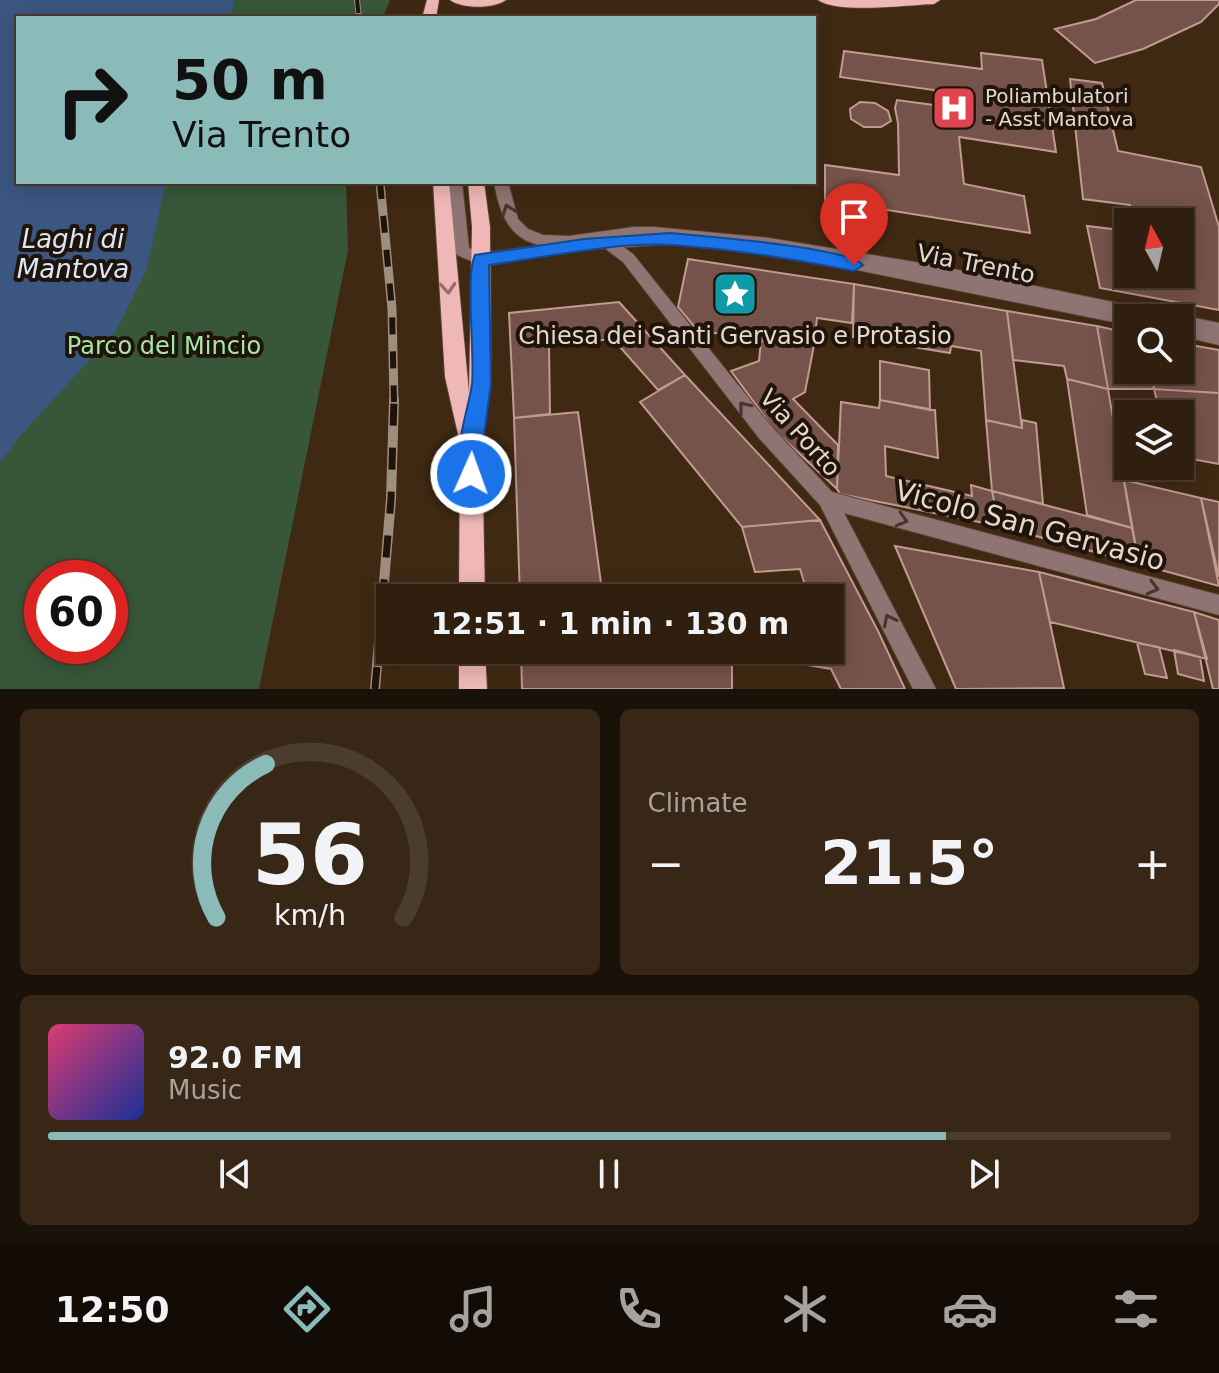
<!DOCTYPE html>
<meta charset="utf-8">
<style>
:root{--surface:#301f0e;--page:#382717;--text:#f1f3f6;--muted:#a8a29e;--line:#4b3d2e;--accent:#8bbbb9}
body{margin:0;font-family:"DejaVu Sans",sans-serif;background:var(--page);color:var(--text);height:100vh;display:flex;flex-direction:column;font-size:30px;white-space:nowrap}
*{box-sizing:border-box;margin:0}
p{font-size:26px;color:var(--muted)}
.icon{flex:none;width:44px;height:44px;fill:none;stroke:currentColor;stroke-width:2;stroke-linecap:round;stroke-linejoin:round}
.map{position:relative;height:689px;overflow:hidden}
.sheet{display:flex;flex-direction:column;gap:20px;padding:20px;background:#1a1108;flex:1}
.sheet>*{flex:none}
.banner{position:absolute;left:16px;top:16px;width:800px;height:168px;border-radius:0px;box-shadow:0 4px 20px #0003,0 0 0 2px var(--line);background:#8bbbb9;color:#111;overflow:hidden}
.needle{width:52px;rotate:352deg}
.fabs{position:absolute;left:1114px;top:208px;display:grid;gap:16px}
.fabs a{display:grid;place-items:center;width:80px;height:80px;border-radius:0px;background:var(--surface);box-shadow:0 4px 20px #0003,0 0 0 2px var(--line);font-size:40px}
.speed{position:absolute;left:24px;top:560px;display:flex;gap:16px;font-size:40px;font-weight:700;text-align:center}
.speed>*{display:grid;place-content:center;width:104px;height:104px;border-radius:50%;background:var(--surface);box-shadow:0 4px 20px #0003,0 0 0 2px var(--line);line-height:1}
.speed .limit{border:12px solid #d22;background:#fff;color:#111}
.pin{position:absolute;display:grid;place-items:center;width:68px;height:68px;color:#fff;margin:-82px -34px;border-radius:50% 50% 50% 0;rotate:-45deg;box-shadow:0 0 8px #0007}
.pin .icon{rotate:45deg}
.me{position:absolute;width:88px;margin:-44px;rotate:2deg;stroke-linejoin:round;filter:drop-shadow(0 0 6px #0008)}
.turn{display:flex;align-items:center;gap:28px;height:168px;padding:0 24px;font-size:36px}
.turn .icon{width:104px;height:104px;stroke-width:2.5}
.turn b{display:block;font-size:56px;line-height:68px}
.big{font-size:60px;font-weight:800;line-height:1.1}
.sheet .tile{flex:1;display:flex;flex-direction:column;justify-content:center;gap:12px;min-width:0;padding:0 28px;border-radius:12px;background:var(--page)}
.sheet .dial{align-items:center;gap:0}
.dial svg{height:208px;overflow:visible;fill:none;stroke:var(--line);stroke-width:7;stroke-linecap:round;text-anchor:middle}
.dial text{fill:var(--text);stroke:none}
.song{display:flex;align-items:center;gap:24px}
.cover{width:96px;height:96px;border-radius:12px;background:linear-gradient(135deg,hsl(340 70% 55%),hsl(230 70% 35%))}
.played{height:8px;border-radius:4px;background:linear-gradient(90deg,var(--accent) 80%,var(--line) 80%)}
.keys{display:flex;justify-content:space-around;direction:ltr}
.heat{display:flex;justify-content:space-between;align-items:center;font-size:44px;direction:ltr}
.sheet .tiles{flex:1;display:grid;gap:20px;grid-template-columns:1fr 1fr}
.tile:last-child{grid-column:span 2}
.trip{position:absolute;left:376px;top:584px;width:468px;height:80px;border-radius:0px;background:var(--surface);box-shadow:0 4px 20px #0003,0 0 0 2px var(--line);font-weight:800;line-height:80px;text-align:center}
.tab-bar{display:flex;height:128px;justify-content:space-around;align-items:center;background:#130c06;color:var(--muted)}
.tab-bar .icon{width:56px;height:56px}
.tab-bar .current{color:var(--accent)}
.tab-bar b{font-size:36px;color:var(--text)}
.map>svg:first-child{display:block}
.green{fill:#385739;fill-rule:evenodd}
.water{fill:#3b5680}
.building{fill:#76534a;stroke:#c19a90;stroke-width:2}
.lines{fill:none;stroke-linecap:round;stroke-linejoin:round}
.lane-casing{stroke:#5b4530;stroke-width:2}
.street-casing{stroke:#5b4530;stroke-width:2}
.primary-casing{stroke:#5b4530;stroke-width:2}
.lane{fill:#8f7473;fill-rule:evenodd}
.street{fill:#8f7473;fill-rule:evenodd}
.primary{fill:#efb8b7;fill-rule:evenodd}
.rail-far2-casing{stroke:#a08e7d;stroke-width:6}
.rail-far1-casing{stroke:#a08e7d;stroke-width:9}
.rail-casing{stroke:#a08e7d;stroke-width:10}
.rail-far2{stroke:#1f140b;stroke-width:4;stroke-dasharray:13;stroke-linecap:butt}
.rail-far1{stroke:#1f140b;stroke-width:6;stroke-dasharray:17;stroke-linecap:butt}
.rail{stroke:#1f140b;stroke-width:7;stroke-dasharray:22;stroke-linecap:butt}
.oneway{stroke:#46362f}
.oneway2{stroke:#916e6a}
.route{fill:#1a73e8;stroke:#114b97;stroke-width:2}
.labels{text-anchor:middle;stroke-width:8;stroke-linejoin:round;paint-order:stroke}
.far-poi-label{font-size:20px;fill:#e6d7ca;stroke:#1f140b;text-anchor:start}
.street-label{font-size:24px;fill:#e6d7ca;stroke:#1f140b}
.poi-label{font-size:24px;fill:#e6d7ca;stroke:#1f140b}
.park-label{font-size:24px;fill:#a6e6a8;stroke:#1f140b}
.water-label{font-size:26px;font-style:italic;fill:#dce5f3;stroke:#1f140b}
.near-street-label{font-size:28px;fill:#e6d7ca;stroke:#1f140b}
</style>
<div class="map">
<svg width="1219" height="689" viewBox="0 0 1219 689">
<rect width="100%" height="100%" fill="#402913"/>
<!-- green -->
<path class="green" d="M0 0H390L383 18H18V182H346L348 250 259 689H0ZM42 578H110V646H42Z"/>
<!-- water -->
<path class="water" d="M0 0H234L231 18H18V182H166L146 271 116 331 19 437 0 463Z"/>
<!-- building -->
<path class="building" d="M1136 0H1219V4L1201 22 1143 49 1095 63 1055 29 1096 19Z
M844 51 982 69 981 53 1042 60 1056 152 959 137 964 184 1024 196 1030 233 825 200V165L899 175 898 123 895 108 897 100 934 105V90L840 77Z
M1070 79 1102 83 1118 151 1201 167 1219 227V310L1100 288 1087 226 1128 231V274H1180V222H1135L1130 205 1083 199Z
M860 102 875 103 888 111 891 121 881 127H864L851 119 850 109Z
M688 259 854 284 852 323 817 318 814 345 698 331 678 307Z
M854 284 1007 311 1022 428 986 420 981 351 951 346 950 353 853 337Z
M619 302 685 375 658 390 613 339 549 345 550 414 514 418 509 313Z
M1007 311 1097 326 1108 389 1067 379 1064 366 1013 360Z
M1097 326 1128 333V370H1152L1154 389H1108Z
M761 341 814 345 805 392 793 399 838 445 837 489 775 431 731 371 759 361Z
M1180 343 1219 350V393L1154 389 1152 370H1180Z
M880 361 929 370 930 410 880 400Z
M685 375 820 520 742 527 640 402Z
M1067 379 1108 389 1132 528 1087 515Z
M1154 389 1219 393V464L1180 457V414H1160Z
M880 400 935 410 938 458 885 446 886 476 972 496 971 485 992 491 999 526 840 494 837 489 841 402 879 408Z
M578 412 603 598H520L514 418Z
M986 420 1022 428V420L1036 423 1043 504 992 491Z
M1124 480 1201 498 1219 586 1139 564Z
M992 491 1132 528 1139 564 999 526Z
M1201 498 1219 502V577Z
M820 520 878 631 905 689H841L831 669 795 663V650H830V598H809L800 569 755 572 742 527Z
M895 546 1039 572 1064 688 956 689Z
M1039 572 1194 612 1207 659 1050 622Z
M1194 612 1219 620V689H1213Z
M1137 643 1159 647 1167 678 1145 674Z
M521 650H732V689H522Z
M1174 650 1200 657 1204 681 1178 674Z"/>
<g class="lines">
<!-- lane casing -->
<g class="lane-casing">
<path id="lane" d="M448 182H462L469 248 482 253 584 240 670 234 793 247 1128 313 1135 318H1128V325L793 257 670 244 584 250 481 265 457 255 455 251Z
M1180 324 1219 331V345L1180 336Z"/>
</g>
<!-- street casing -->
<g class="street-casing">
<path id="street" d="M494 182H508L518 219 528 229 543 235 569 236 634 227H654L769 238 939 266 1171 314 1173 318H1135L939 277 769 249 663 238 614 240 633 254 771 426 832 492 1219 595V615L844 513 936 689H913L820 505 759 438 623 262 598 243C537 252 505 249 494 182Z
M1180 315 1219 323V335L1180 327V318H1174Z"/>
</g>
<!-- primary casing -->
<g class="primary-casing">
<path id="primary" d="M427 0H439L436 18H422Z
M450 0H506C494 9 462 9 450 0Z
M818 0H940L934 4C908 5 837 14 818 0Z
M433 182H449L469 392 472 227 468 182H484L490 227 491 383 482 443 485 598H459L460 443 445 377Z
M459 650H485L487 689H459Z"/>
</g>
<!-- lane -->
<use href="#lane" class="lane"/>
<!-- street -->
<use href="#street" class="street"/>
<!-- primary -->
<use href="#primary" class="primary"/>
<!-- rail-far2 casing -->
<g class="rail-far2-casing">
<path id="rail-far2" d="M357 0 359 18"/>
</g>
<!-- rail-far1 casing -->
<g class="rail-far1-casing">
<path id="rail-far1" d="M380 182 392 309 394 402"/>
</g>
<!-- rail casing -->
<g class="rail-casing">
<path id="rail" d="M375 689 391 499 394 400"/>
</g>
<!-- rail-far2 -->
<use href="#rail-far2" class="rail-far2"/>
<!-- rail-far1 -->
<use href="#rail-far1" class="rail-far1"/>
<!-- rail -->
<use href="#rail" class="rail"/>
</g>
<!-- one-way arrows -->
<defs><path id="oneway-chevron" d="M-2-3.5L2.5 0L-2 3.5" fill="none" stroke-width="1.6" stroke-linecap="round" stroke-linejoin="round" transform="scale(2)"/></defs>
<g class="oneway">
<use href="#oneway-chevron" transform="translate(508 210) rotate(-110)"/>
<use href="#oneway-chevron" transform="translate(744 407) rotate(-129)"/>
<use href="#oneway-chevron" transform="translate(902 520) rotate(16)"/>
<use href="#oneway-chevron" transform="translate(1153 588) rotate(15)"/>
<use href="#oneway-chevron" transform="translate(889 620) rotate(-117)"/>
</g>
<use class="oneway2" href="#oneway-chevron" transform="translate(448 288) rotate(86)"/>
<!-- route -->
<path class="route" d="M670 233C700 236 849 247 863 265L854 271C794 259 733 249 672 245 614 242 547 257 489 265L491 383 478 481 471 484 464 481C451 452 468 413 472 384 475 353 465 278 475 255L584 239Z"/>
<!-- icons -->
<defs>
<g id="hospital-square" transform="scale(2.3)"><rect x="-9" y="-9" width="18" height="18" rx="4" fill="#e0444e" stroke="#1f140b"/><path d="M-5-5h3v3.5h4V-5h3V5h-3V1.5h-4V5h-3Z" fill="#fff"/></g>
<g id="sight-square" transform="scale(2.3)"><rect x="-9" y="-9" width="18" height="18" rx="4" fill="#0f9aa8" stroke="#1f140b"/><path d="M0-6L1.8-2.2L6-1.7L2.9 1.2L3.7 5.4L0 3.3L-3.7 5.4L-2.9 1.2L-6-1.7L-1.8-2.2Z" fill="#fff"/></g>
</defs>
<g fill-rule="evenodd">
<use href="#hospital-square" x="954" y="108"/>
<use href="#sight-square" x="735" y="294"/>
</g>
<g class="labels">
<!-- far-poi labels -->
<g class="far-poi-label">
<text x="985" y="103">Poliambulatori<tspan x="985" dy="23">- Asst Mantova</tspan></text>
</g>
<!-- street labels -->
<g class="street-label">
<text transform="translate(976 264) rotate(11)" y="8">Via Trento</text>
<text transform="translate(800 433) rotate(48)" y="8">Via Porto</text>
</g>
<!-- poi labels -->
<g class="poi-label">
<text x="735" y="344">Chiesa dei Santi Gervasio e Protasio</text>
</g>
<!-- park labels -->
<g class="park-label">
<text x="164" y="354">Parco del Mincio</text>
</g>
<!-- water labels -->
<g class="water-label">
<text x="73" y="248">Laghi di<tspan x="73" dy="30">Mantova</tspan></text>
</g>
<!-- near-street labels -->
<g class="near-street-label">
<text transform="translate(1030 525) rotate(15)" y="10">Vicolo San Gervasio</text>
</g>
</g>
</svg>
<div class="fabs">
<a><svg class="needle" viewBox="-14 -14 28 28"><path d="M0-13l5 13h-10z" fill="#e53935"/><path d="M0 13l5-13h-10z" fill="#a8a29e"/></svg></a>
<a><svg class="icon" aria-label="search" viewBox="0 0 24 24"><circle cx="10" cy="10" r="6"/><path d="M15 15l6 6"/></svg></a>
<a><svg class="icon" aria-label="layers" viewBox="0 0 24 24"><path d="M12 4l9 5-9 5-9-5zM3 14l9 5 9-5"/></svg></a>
</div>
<div class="speed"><div class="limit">60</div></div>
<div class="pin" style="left:854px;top:265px;background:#d93025"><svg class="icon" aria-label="arrive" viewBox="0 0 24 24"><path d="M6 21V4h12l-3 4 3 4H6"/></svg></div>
<svg class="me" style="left:471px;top:474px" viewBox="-20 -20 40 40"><circle r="17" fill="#1a73e8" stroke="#fff" stroke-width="3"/><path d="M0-11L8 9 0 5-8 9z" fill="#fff"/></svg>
<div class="trip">12:51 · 1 min · 130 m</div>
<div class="banner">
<div class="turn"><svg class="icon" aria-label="right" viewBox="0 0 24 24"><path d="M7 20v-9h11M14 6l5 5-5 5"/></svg><div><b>50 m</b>Via Trento</div></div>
</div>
</div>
<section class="sheet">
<div class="tiles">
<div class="tile dial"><svg viewBox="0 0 100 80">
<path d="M14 69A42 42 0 1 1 86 69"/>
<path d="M14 69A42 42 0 0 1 33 10" stroke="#8bbbb9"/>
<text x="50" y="56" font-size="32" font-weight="700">56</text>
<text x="50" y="72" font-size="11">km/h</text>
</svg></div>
<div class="tile"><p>Climate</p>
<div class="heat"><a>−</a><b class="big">21.5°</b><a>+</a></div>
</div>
<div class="tile">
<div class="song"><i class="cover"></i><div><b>92.0 FM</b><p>Music</p></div></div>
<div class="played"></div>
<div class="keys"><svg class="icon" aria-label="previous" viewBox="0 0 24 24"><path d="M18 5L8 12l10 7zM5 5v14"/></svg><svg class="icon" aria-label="pause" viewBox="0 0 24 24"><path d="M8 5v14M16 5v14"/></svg><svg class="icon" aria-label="next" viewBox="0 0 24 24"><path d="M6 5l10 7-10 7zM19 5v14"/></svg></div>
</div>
</div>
</section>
<nav class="tab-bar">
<b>12:50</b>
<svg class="icon current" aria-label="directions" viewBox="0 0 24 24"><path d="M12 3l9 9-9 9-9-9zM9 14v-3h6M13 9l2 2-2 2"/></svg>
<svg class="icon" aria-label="music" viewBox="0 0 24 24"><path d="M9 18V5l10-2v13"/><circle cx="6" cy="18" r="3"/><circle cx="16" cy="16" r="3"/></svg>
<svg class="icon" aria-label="phone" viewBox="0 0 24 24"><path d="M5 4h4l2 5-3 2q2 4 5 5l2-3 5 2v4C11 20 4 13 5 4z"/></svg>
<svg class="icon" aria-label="climate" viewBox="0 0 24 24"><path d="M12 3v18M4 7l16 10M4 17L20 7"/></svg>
<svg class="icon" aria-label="car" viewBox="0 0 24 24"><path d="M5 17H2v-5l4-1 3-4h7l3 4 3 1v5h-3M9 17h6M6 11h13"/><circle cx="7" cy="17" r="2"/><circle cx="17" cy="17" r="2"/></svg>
<svg class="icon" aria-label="filters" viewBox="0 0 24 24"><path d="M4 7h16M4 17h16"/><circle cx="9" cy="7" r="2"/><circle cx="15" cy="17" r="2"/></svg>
</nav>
